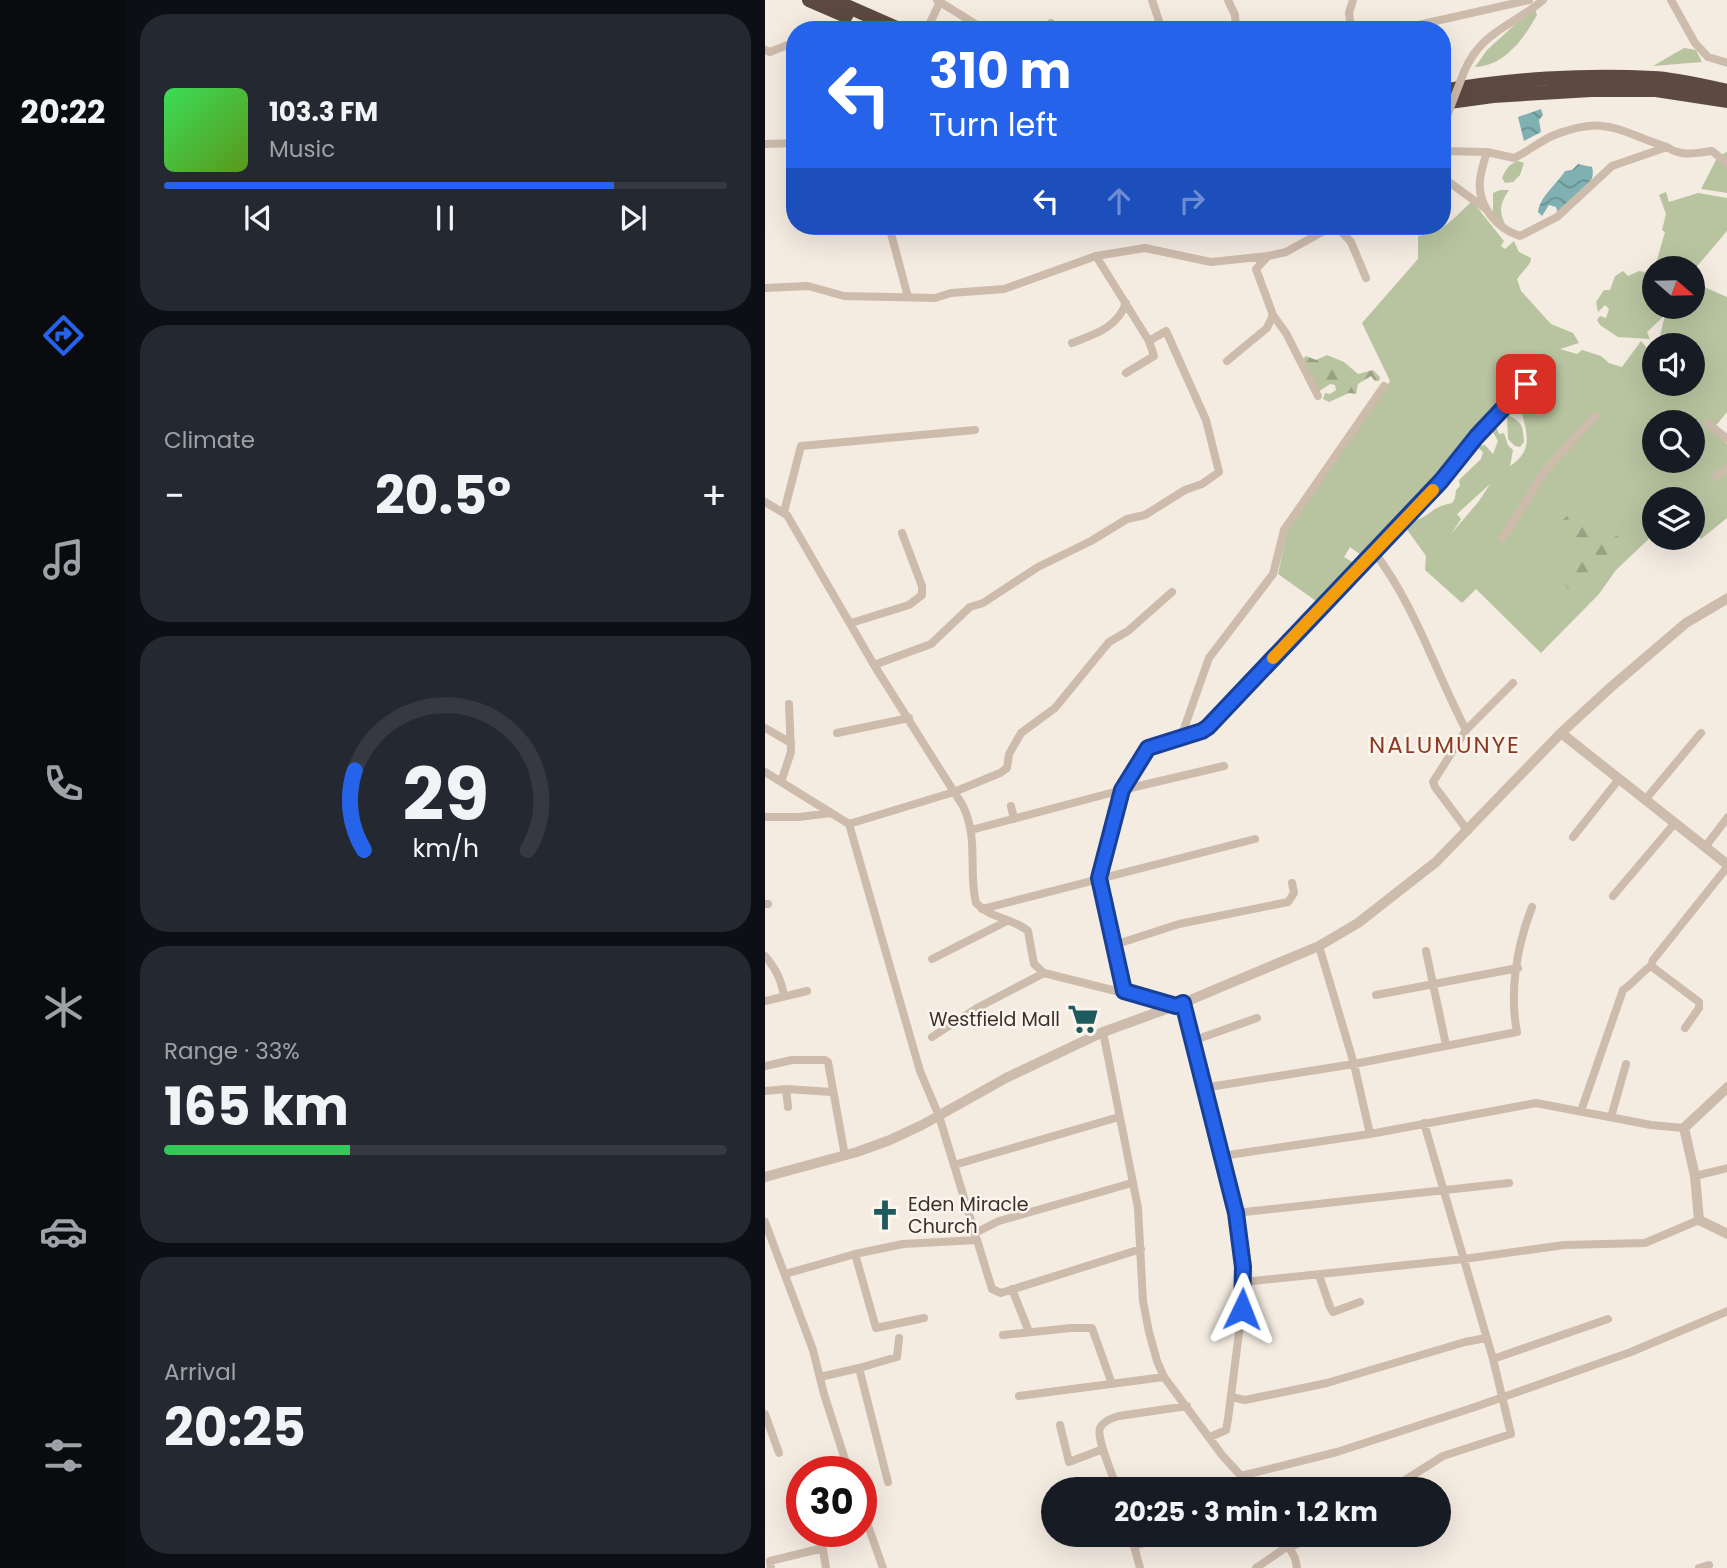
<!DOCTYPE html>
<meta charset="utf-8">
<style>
:root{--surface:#171b24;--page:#242831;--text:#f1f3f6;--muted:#9ea1a6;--line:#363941;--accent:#2563eb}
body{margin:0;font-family:Poppins,sans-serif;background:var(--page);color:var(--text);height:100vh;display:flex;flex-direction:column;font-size:26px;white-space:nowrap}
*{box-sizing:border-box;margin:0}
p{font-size:23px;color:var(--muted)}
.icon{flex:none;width:38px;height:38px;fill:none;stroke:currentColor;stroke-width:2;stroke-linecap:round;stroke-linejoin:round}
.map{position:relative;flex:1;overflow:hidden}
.side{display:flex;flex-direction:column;gap:14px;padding:14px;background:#0d0f14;width:639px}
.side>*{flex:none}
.hud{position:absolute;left:21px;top:21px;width:665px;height:214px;border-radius:28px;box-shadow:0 7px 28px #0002;background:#2563eb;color:#fff;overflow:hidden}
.needle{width:46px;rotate:110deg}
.buttons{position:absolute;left:877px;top:256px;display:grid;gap:14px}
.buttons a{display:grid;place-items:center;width:63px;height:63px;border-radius:50%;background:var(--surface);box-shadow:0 7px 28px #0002;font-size:35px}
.speed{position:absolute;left:21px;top:1456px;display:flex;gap:14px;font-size:35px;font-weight:700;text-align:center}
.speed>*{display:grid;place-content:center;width:91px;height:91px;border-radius:50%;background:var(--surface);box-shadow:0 7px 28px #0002;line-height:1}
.speed .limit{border:10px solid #d22;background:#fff;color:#111}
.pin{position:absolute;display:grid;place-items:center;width:60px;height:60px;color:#fff;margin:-30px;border-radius:14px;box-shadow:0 4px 10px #0006}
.me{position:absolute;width:77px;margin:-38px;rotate:2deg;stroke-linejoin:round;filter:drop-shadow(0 0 5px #0008)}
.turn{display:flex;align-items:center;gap:24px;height:147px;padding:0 28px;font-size:32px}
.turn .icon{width:91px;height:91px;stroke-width:2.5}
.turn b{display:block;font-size:49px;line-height:60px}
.lanes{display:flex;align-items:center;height:66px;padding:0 28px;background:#0003;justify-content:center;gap:35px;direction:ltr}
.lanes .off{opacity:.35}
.big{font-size:52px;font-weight:700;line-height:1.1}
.side .tile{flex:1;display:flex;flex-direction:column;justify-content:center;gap:10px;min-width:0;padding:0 24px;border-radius:28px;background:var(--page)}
.side .dial{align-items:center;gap:0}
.dial svg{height:182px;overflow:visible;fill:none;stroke:var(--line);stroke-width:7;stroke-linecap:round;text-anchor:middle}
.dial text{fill:var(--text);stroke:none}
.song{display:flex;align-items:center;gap:21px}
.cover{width:84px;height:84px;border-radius:10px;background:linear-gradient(135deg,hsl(130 70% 55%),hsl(90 70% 35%))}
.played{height:7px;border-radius:4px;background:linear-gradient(90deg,var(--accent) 80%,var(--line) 80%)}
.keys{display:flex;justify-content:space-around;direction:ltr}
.heat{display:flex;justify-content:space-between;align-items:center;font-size:38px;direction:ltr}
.charge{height:10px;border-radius:5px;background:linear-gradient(90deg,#34c759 33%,var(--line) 0)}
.trip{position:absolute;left:276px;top:1477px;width:410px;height:70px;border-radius:35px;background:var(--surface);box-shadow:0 7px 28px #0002;font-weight:700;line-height:70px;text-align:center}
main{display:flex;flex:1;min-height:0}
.tab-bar{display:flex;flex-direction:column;width:126px;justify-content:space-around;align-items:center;background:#090b0e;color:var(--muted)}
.tab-bar .icon{width:49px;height:49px}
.tab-bar .on{color:var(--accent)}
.tab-bar b{font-size:32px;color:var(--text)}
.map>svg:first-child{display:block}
.green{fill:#b8c4a0;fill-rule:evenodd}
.forest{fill:url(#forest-firs)}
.water{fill:url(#water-waves)}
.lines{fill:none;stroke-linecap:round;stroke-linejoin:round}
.minor{stroke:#cdbbac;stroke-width:8}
.tertiary{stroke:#cdbbac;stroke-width:10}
.motorway{stroke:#5c4a42;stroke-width:14}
.minor-bridge{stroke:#cdbbac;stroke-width:8}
.route-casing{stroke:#184099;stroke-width:18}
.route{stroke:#2563eb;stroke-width:12}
.slow{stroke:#f59e0b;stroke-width:12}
.labels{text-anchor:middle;stroke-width:5;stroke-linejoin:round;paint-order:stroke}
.poi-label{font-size:19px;fill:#3b302b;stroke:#fbf5ee;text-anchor:end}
.quarter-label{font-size:23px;letter-spacing:2px;fill:#8c3b22;stroke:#fbf5ee}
</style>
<main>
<nav class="tab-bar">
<b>20:22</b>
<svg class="icon on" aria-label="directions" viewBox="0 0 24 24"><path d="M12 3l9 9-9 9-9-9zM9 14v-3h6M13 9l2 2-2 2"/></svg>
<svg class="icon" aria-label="music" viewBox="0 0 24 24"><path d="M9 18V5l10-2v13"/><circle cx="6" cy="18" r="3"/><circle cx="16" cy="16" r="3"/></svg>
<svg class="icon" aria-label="phone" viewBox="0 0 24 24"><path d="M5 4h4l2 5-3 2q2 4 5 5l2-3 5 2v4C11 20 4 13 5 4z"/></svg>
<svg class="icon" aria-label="climate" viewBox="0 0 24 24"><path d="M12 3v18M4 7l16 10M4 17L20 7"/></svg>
<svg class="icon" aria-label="car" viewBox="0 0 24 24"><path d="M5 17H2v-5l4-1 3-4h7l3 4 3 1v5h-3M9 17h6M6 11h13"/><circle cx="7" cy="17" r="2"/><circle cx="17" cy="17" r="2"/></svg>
<svg class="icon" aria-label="filters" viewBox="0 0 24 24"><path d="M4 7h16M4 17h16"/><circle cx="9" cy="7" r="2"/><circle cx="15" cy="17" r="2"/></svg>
</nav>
<section class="side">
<div class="tile">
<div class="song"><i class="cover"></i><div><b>103.3 FM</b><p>Music</p></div></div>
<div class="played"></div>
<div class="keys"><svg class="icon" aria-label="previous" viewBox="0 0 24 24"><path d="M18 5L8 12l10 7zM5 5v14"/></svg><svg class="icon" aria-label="pause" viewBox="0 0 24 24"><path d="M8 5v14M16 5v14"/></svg><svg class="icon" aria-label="next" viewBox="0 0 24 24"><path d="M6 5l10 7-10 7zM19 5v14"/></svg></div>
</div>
<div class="tile"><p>Climate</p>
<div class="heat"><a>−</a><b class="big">20.5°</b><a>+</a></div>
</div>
<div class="tile dial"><svg viewBox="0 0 100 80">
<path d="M14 69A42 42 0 1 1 86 69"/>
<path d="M14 69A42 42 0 0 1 10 34" stroke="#2563eb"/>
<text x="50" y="56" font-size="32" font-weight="700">29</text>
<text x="50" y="72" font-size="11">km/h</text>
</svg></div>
<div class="tile"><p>Range · 33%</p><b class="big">165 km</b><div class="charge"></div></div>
<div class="tile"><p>Arrival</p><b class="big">20:25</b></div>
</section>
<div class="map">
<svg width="963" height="1568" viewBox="0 0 963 1568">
<defs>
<pattern id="forest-firs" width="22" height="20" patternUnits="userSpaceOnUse" patternTransform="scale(1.75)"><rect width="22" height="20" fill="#b8c4a0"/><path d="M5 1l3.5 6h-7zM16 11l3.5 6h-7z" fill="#97a083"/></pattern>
<pattern id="water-waves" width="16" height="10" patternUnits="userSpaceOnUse" patternTransform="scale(1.75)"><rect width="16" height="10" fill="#7fb0b2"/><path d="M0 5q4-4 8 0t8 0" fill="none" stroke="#699091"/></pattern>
</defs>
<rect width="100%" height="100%" fill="#f4ebe1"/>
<!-- green -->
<path class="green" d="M770 9 772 15C759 38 740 66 710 67L722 50 766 10Z
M919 48 931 50 937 62 888 66Z
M962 152V193L936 189 953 156Z
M753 161 759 163 755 175 748 182 740 183 737 178C741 169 744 164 753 161Z
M735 190H744C736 202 733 210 740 224L732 221 728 213V193Z
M901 192 904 202 933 193 962 198V231L928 271V268H889V306H928V282L962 297V412L949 428 962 444V518L936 539 928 530V499H889V534L851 570 834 594 776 653 711 589 697 603 660 570 661 556 638 524C644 520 647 521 654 519 661 517 667 510 674 507 687 501 689 508 691 490L695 486 694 480 716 459 718 452 711 446 720 445 728 454 733 441 725 427 728 425 731 426 734 434 739 433 743 445 748 450 745 466C774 447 757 426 755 400L757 395 764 394 775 385 776 374 767 372 599 557 585 547 579 557 589 563 551 601 513 574 522 532 625 381 597 323 653 259V236C679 232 689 218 707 201L739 241 736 246 740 249 749 241 754 252 766 258 765 263 752 279 756 291 786 324 808 333 814 343 795 349 812 354 817 350 836 356 844 363 857 367 876 341 889 356V383H928V345H893L900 315 882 332 885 339 853 337 835 325 832 320 835 316 841 318 844 309 840 305 833 312 831 302 839 290H845L850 276 858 271 863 276 874 271 880 272 892 260 900 232 897 230 901 214 894 195ZM889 422H928V460H889ZM725 484 714 501 686 534 696 519 692 514Z
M742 415C757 421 758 426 759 442L755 447 750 446 743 439Z"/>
<!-- forest -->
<path class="forest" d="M562 355 579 362 593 374 608 370 615 377 614 381H610L606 376 593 384 591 394 584 393 564 402 558 399 560 393 565 394 571 390 570 385 565 384 553 392 537 360 541 356 551 360Z
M807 511 828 527 832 521 867 547 815 599 802 588 795 569 809 554 787 531Z"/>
<!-- water -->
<path class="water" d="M776 109 778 115 774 120 776 132 759 141 753 117Z
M813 164 827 167C833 186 806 202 793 214L791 207 784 205 777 216 773 212C775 196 792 184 800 171L807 170Z"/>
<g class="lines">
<!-- minor -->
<path class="minor" d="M387 0 397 30
M463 0 470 15 471 30
M906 0 930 43 943 57 963 63
M175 2 220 30
M286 23 294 30
M163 27 175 2 172 0
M586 30 584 13 588 0
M631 30 764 0
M0 50 5 52 30 42
M699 72C716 31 748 26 778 0
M0 144 30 143
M902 147 847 166 792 217 755 236C732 229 712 205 715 180 716 171 719 161 722 152L749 158C762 152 774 142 787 136 841 114 852 131 902 147 916 157 931 153 947 151L963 164
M677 151 722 152
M677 177 721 209
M124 226 143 297
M571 226 586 242 601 278
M0 288 43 286 79 296 170 298 186 293 239 289 331 256 380 248 446 262 503 256 521 252 568 226
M508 315 521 333 553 396
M307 343C330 334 352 328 361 303
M462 361 502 328 508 315 491 269 503 256
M361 373 389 356 384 341
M942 423 963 439
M950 477 963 468
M0 502 22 515 109 665 198 806C214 840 203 870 211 903 226 919 248 918 263 931L269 964 279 973 411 1006
M19 512 36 446 210 430
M738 538 779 472 830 416
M609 552 676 481 712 437 767 380
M86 623 144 605 157 595V586L137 533
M109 665 166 644 205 607 218 603 273 567 326 541 362 519 380 515 420 490 437 484 454 472 441 420 401 331 384 341 331 256
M0 728 26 743
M72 733 144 718
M416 737 444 658 508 574 519 530 619 386
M0 772 84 824 155 1071 174 1116 227 1289 236 1293 376 1249
M16 782 26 752 24 704
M880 800 936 733
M246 806 249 819
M0 817H34L66 813
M84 824 189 792 235 773 242 768 244 754 256 733 290 708 344 642 363 631 407 592
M206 830 357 790 383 748 437 731 443 727 609 552C649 603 671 673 701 730
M703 831 670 787 668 782 701 730 748 683
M808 837 854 779
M940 847 963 817
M848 896 909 824
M0 904H3
M217 909 490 839
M349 945 414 924 523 902 529 893 527 883
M554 946 589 1064 605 1134 771 1103 886 1125 919 1128
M661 951 681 1045
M0 956C11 969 16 979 19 996
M167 959 242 921
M886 966 934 1002V1008L920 1028
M359 991 334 878 357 790 459 766
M611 995 753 968
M0 1001 42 991
M418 1003 470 1213 478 1267 477 1309 463 1419 461 1430 445 1437
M338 1032 373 1208 378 1301 384 1332 392 1361 399 1377 457 1455 476 1476 572 1452 710 1407 866 1352 963 1311
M167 1037 212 1008 279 973
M427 1041 492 1018
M0 1066 27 1060H60L63 1062 80 1156
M438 1088 589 1064 752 1032C744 992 752 945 767 907
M21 1089 23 1107
M0 1091 21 1089 67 1092
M816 1111 858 990C869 983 875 973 886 966L888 960 963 866
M846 1117 861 1064
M457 1156 605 1134
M189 1165 354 1117
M930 1176 963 1168
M470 1213 744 1183
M0 1222 48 1350 59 1394 84 1472
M210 1233 234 1221 367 1183
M90 1254 111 1328 159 1318
M20 1274 90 1254 138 1244 212 1240
M554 1275 565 1307 568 1312 595 1302
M479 1282 699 1259 799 1245 880 1243 934 1220
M247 1289 264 1332
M238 1335 306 1328H327L347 1384
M728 1359 843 1319
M105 1365 94 1368 132 1357 134 1338
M55 1377 94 1368 123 1482
M254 1396 399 1377
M466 1397 480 1400 562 1383 700 1342 721 1338
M0 1414 14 1453
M295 1425 304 1462 338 1449
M352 1489C349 1477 331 1439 335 1428 338 1421 347 1418 354 1416L422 1406
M464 1489 477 1480 485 1489
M626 1489 678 1456 746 1434 728 1359 659 1123
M96 1506 118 1568
M55 1531 61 1568
M366 1535 375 1568
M517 1535 530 1558 532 1568
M369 1546 398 1538
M524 1548 551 1535
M6 1568 5 1561 58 1548
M491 1568 523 1546
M934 1568 944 1565"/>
<!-- tertiary -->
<path class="tertiary" d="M796 733 963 865
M963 1087 919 1128 930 1176 934 1220 963 1234
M0 1177 92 1152 125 1140 157 1125 241 1078 338 1032 418 1003 554 946 593 923 671 862 796 733 846 687 921 623 963 598"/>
<!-- motorway -->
<path class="motorway" d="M44 0 81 16
M68 0 136 30
M677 91C744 79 820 74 888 78 912 79 938 86 963 91
M677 103 728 96 826 90H891L963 101"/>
<!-- minor-bridge -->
<path class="minor-bridge" d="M680 121 699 72"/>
</g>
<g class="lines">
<!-- route casing -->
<g class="route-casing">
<path id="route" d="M477 1309 478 1267 471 1213 418 1003 411 1006 359 991 334 878 357 790 383 748 437 731 443 727 676 481 712 436 761 384"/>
</g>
<!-- route -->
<use href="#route" class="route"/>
<!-- slow -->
<path class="slow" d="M508 658 668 490"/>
</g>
<!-- icons -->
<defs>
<g id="supermarket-bare" transform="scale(2.415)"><path d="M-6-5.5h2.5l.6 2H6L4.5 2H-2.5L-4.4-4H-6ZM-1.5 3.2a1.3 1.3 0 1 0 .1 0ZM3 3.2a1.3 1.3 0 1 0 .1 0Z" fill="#1f5a5e" stroke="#fbf5ee" stroke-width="2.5" paint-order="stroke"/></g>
<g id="church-bare" transform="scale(2.415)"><path d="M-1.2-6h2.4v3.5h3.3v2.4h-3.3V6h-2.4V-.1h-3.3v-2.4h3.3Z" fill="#1f5a5e" stroke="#fbf5ee" stroke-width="2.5" paint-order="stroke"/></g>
</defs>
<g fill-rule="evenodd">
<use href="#supermarket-bare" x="318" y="1019"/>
<use href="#church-bare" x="120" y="1215"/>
</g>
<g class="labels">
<!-- poi labels -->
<g class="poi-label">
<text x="295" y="1026">Westfield Mall</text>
<text x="143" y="1211" text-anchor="start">Eden Miracle<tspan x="143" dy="22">Church</tspan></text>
</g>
<!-- quarter labels -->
<g class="quarter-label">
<text x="680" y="753">NALUMUNYE</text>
</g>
</g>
</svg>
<div class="buttons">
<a><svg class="needle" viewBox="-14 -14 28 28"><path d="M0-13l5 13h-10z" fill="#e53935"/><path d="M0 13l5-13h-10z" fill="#9ea1a6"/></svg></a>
<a><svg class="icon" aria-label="sound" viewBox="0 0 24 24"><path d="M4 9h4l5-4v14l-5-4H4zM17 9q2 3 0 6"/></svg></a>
<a><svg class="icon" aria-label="search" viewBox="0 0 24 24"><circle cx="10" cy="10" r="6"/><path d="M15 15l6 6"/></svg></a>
<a><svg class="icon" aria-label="layers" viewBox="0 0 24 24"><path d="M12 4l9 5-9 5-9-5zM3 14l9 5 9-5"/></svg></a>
</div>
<div class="speed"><div class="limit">30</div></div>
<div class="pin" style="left:761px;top:384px;background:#d93025"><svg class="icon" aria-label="arrive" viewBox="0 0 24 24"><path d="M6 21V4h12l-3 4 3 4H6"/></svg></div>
<svg class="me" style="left:477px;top:1309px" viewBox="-20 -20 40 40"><path d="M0-17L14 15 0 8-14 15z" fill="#2563eb" stroke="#fff" stroke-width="4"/></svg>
<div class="trip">20:25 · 3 min · 1.2 km</div>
<div class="hud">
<div class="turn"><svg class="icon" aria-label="left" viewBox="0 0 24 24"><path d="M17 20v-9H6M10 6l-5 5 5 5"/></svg><div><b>310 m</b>Turn left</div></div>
<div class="lanes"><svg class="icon" aria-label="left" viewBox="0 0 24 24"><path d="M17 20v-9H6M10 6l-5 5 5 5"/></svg><svg class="icon off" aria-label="ahead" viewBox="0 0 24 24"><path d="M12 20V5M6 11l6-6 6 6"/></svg><svg class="icon off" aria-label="right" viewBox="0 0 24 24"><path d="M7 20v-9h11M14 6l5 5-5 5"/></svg></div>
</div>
</div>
</main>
